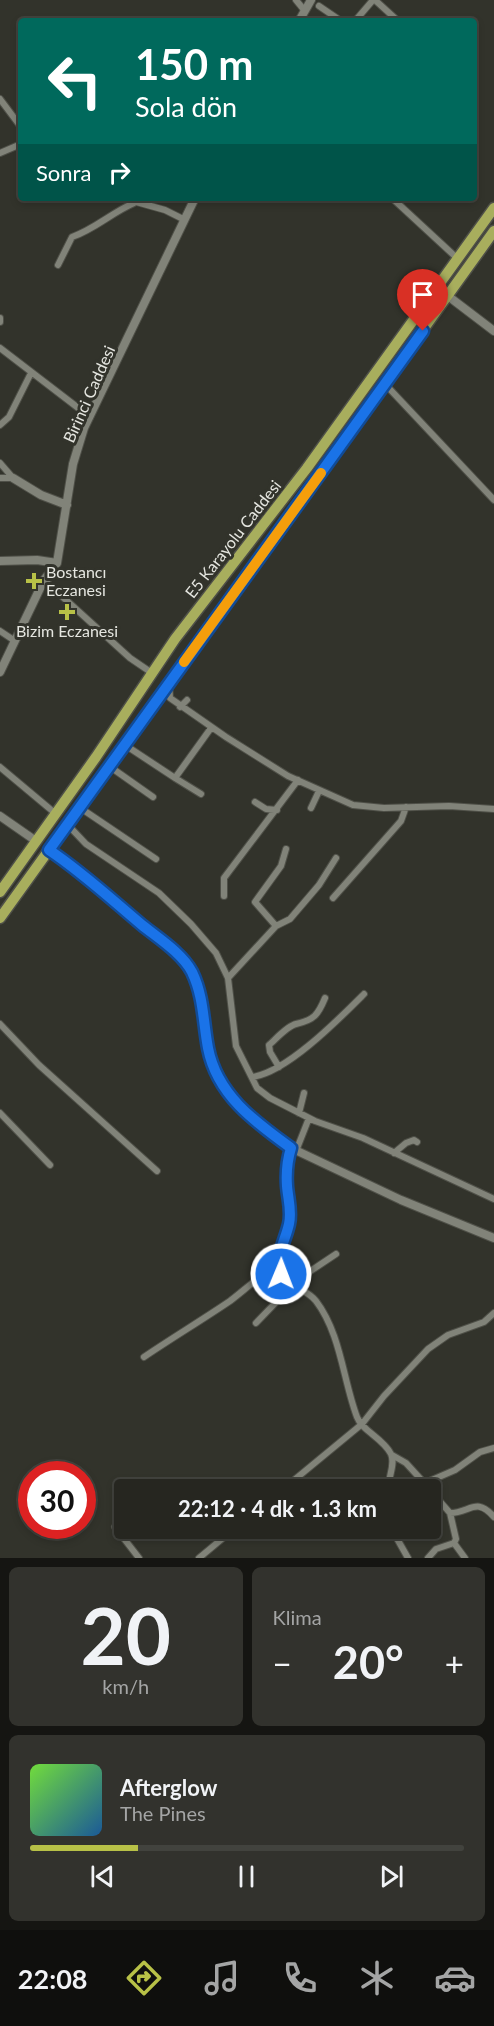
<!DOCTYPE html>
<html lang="tr">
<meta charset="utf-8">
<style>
:root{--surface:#262620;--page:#32322d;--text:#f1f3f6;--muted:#a4a5a5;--line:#42433e;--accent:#b8c147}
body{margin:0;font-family:Lato,sans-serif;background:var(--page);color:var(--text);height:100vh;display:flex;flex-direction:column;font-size:22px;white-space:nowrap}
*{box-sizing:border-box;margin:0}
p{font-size:20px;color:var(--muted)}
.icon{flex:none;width:33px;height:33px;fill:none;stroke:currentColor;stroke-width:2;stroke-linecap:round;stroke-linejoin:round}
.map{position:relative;height:1558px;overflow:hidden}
.side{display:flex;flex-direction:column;gap:9px;padding:9px;background:#151512;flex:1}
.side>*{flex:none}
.top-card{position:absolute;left:18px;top:18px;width:459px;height:183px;border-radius:6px;box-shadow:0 3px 9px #0003,0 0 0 2px var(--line);background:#00695c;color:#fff;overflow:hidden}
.speed{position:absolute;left:18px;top:1461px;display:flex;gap:12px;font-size:30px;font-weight:700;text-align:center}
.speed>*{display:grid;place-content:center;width:78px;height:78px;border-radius:50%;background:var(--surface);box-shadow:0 3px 9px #0003,0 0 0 2px var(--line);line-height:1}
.speed .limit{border:9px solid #d22;background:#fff;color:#111}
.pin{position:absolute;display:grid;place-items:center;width:51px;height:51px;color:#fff;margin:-62px -26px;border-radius:50% 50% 50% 0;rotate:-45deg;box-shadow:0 0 6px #0007}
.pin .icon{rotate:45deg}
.me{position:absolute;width:66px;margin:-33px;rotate:1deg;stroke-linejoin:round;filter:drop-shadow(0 0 4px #0008)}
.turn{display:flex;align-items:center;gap:21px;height:126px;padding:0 18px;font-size:27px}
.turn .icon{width:78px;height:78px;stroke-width:2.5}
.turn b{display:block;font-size:42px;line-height:51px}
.then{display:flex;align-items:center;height:57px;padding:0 18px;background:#0003;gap:12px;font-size:22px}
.big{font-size:45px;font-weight:700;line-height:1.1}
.side .widget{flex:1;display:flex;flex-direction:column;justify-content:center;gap:9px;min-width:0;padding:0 21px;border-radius:9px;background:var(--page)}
.side .dial{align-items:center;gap:0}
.dial b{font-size:78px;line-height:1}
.song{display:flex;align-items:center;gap:18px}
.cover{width:72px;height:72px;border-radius:9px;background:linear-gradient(135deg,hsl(100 70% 55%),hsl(210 70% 35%))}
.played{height:6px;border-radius:3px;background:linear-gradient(90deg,var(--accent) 25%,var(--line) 25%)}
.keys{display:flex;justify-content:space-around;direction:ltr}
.heat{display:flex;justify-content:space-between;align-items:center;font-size:33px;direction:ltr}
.side .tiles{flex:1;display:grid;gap:9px;grid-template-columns:1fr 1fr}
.widget:last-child{grid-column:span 2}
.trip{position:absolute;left:114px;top:1479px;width:327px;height:60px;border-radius:6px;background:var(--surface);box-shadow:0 3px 9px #0003,0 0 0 2px var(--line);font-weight:700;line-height:60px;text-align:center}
.dock{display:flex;height:96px;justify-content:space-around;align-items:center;background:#0f0f0d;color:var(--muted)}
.dock .icon{width:42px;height:42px}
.dock .active{color:var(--accent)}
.dock b{font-size:27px;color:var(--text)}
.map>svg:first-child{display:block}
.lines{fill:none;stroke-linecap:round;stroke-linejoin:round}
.minor-casing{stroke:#4f5048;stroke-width:8}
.tertiary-casing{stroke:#4f5048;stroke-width:10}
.trunk-casing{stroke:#4f5048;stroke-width:13}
.minor{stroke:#818379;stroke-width:6}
.tertiary{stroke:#818379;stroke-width:8}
.trunk{stroke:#a8ae5d;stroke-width:10}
.route-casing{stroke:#114b97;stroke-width:15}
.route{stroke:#1a73e8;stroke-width:10}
.slow{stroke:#f59e0b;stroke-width:10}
.poi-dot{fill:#b8c147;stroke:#32332b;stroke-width:2}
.labels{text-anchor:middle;stroke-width:6;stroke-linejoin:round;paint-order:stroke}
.street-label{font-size:16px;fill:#e5e6e0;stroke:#32332b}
.poi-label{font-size:16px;fill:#e5e6e0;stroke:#32332b;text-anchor:start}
</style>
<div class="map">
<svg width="494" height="1558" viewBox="0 0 494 1558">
<rect width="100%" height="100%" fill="#32332b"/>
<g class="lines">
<!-- minor casing -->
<g class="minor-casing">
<path id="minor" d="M296 0 305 11
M375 0 398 21
M319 6 341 21
M355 21 373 0
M0 99 21 127
M0 153 21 144
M122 198 165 210 185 220
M392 198 458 259
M58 265 72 237C95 229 111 213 134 203
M0 318V322
M0 348 90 417
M385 384 494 500
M0 425 9 417 31 373
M0 463 13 478
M0 478H13
M44 580 130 658 152 673
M0 631 15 641
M169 684 170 698 226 737 288 776 353 805 384 808 449 806 494 809
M180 707 187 700
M125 745 175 778 211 728
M109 766 153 797
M0 767 56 814
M175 778 201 794
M255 802 266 809 277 810
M79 807 156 859
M311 808 319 791
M67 824 86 844 159 893 191 924 216 953 228 978 236 1046 257 1088 270 1098 315 1121 363 1138 494 1199
M224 896V878L298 780
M333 898 401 821 406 807
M276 926 255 902 281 866 286 849
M228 978 276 926 290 919 319 885 336 858
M0 1024 39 1065 157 1171
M279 1067 270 1052 269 1045C276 1039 287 1026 296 1024 314 1020 318 1015 325 998
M252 1077C286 1073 339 1019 364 994
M0 1113 50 1165
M299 1113 304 1093
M291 1148C283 1177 293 1194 290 1220 288 1236 275 1252 280 1269 285 1286 306 1288 316 1301 341 1334 343 1380 357 1417 362 1431 383 1438 391 1454 396 1465 387 1478 389 1490
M296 1151 309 1118
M394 1153 406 1143 414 1140 417 1142
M296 1286 300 1278 336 1254
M256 1323 283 1295 289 1283
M144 1357C172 1338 202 1320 230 1301 246 1289 261 1274 278 1266
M392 1455 406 1463 427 1486
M425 1483 455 1470 480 1452 494 1448
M282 1490 362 1424 384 1396 428 1349 448 1335 484 1322 494 1313
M430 1490 450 1513C470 1513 476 1496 494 1517
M115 1527 139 1558
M391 1528 408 1558
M454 1543 465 1558
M199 1558 235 1528
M428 1558 436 1549 454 1543 456 1539 450 1513"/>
</g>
<!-- tertiary casing -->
<g class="tertiary-casing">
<path id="tertiary" d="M299 21 311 0
M448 296 494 331
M13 478 41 495 67 505
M0 561 37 560 57 563
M0 672 44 580 57 563 73 464 84 428 195 198
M0 816 36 841
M49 850 82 872 170 948 191 970 202 1000 208 1050 221 1084 247 1115 291 1148 401 1200 494 1238"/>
</g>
<!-- trunk casing -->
<g class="trunk-casing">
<path id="trunk" d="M0 892 96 757 175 639 307 468 494 208
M0 918 494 231"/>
</g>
<!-- minor -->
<use href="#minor" class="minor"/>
<!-- tertiary -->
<use href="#tertiary" class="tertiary"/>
<!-- trunk -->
<use href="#trunk" class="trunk"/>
</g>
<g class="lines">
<!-- route casing -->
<g class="route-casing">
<path id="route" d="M281 1274C275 1255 285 1242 289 1224 292 1211 288 1199 287 1186 286 1172 287 1161 291 1148 255 1122 217 1095 208 1048 203 1022 204 997 192 972 182 953 158 938 142 925 111 899 82 872 49 850L423 331"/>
</g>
<!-- route -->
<use href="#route" class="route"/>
<!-- slow -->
<path class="slow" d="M184 662 321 473"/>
</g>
<!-- markers -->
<g class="poi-dot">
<path d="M31 572h6v6h6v6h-6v6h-6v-6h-6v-6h6z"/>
<path d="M64 603h6v6h6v6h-6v6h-6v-6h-6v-6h6z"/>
</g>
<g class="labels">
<!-- street labels -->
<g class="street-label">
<text transform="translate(89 394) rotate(-66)" y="6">Birinci Caddesi</text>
<text transform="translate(233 539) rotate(-52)" y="6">E5 Karayolu Caddesi</text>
</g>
<!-- poi labels -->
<g class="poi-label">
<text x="46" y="578">Bostancı<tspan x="46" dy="18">Eczanesi</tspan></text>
<text x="67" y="637" text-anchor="middle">Bizim Eczanesi</text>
</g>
</g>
</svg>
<div class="speed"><div class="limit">30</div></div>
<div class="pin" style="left:423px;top:331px;background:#d93025"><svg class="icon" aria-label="arrive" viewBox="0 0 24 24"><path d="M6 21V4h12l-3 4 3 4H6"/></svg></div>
<svg class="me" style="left:281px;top:1274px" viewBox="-20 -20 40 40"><circle r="17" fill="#1a73e8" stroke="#fff" stroke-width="3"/><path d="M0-11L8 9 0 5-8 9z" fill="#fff"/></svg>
<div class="trip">22:12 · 4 dk · 1.3 km</div>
<div class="top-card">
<div class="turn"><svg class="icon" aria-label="left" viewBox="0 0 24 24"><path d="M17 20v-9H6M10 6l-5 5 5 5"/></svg><div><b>150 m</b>Sola dön</div></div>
<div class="then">Sonra<svg class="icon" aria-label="right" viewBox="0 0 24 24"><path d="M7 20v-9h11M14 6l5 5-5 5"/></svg></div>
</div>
</div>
<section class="side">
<div class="tiles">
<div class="widget dial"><b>20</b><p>km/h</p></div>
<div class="widget"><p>Klima</p>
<div class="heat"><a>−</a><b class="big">20°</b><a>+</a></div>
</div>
<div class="widget">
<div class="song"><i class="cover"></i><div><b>Afterglow</b><p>The Pines</p></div></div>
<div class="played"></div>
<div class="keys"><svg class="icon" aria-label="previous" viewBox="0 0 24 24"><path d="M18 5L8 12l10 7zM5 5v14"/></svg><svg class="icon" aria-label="pause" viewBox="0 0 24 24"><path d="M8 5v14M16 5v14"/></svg><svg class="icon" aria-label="next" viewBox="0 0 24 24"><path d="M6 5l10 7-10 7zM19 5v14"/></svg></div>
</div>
</div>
</section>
<nav class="dock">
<b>22:08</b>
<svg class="icon active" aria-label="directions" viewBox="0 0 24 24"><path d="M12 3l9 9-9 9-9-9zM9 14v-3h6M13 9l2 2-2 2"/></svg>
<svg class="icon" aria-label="music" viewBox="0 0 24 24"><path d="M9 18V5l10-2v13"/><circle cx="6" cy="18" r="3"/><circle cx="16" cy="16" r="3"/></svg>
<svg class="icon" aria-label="phone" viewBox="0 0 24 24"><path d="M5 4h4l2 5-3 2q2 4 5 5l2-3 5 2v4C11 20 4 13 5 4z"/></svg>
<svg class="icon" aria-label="climate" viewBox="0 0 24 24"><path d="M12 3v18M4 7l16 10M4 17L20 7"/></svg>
<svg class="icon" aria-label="car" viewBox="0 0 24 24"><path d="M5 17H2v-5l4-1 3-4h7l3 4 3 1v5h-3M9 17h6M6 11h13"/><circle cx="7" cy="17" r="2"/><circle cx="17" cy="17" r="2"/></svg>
</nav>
